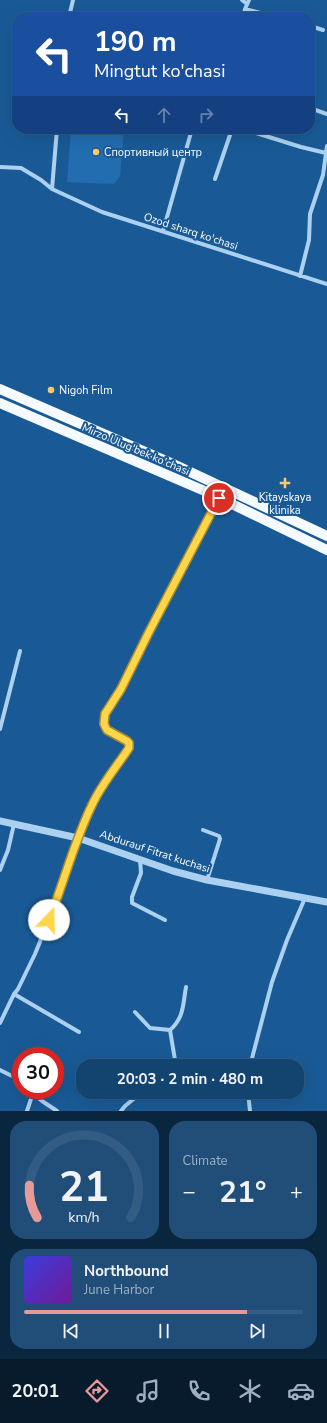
<!DOCTYPE html>
<meta charset="utf-8">
<style>
:root{--surface:#134470;--page:#204e78;--text:#f1f3f6;--muted:#9db0c3;--line:#325c83;--accent:#e69b98}
body{margin:0;font-family:"Nunito Sans",sans-serif;background:var(--page);color:var(--text);height:100vh;display:flex;flex-direction:column;font-size:15px;white-space:nowrap}
*{box-sizing:border-box;margin:0}
p{font-size:13px;color:var(--muted)}
.icon{flex:none;width:22px;height:22px;fill:none;stroke:currentColor;stroke-width:2;stroke-linecap:round;stroke-linejoin:round}
.map{position:relative;height:1111px;overflow:hidden}
.panel{display:flex;flex-direction:column;gap:10px;padding:10px;background:#0a253e;flex:1}
.panel>*{flex:none}
.guide{position:absolute;left:12px;top:12px;width:303px;height:122px;border-radius:16px;box-shadow:0 4px 16px #0002,0 0 0 1px var(--line);background:#1a4fa0;color:#fff;overflow:hidden}
.speed{position:absolute;left:12px;top:1047px;display:flex;gap:8px;font-size:20px;font-weight:700;text-align:center}
.speed>*{display:grid;place-content:center;width:52px;height:52px;border-radius:50%;background:var(--surface);box-shadow:0 4px 16px #0002,0 0 0 1px var(--line);line-height:1}
.speed .limit{border:6px solid #d22;background:#fff;color:#111}
.pin{position:absolute;display:grid;place-items:center;width:34px;height:34px;color:#fff;margin:-17px;border:2px solid #fff;border-radius:50%;box-shadow:0 1px 4px #0007}
.me{position:absolute;width:44px;margin:-22px;rotate:21deg;stroke-linejoin:round;filter:drop-shadow(0 0 3px #0008)}
.turn{display:flex;align-items:center;gap:14px;height:84px;padding:0 16px;font-size:18px}
.turn .icon{width:52px;height:52px;stroke-width:2.5}
.turn b{display:block;font-size:28px;line-height:34px}
.lanes{display:flex;align-items:center;height:38px;padding:0 16px;background:#0003;justify-content:center;gap:20px;direction:ltr}
.lanes .off{opacity:.35}
.big{font-size:30px;font-weight:700;line-height:1.1}
.panel .tile{flex:1;display:flex;flex-direction:column;justify-content:center;gap:6px;min-width:0;padding:0 14px;border-radius:16px;background:var(--page)}
.panel .dial{align-items:center;gap:0}
.dial svg{height:104px;overflow:visible;fill:none;stroke:var(--line);stroke-width:7;stroke-linecap:round;text-anchor:middle}
.dial text{fill:var(--text);stroke:none}
.song{display:flex;align-items:center;gap:12px}
.cover{width:48px;height:48px;border-radius:6px;background:linear-gradient(135deg,hsl(240 70% 55%),hsl(280 70% 35%))}
.played{height:4px;border-radius:2px;background:linear-gradient(90deg,var(--accent) 80%,var(--line) 80%)}
.keys{display:flex;justify-content:space-around;direction:ltr}
.heat{display:flex;justify-content:space-between;align-items:center;font-size:22px;direction:ltr}
.panel .tiles{flex:1;display:grid;gap:10px;grid-template-columns:1fr 1fr}
.tile:last-child{grid-column:span 2}
.trip{position:absolute;left:76px;top:1059px;width:228px;height:40px;border-radius:16px;background:var(--surface);box-shadow:0 4px 16px #0002,0 0 0 1px var(--line);font-weight:700;line-height:40px;text-align:center}
.tab-bar{display:flex;height:64px;justify-content:space-around;align-items:center;background:#081b2d;color:var(--muted)}
.tab-bar .icon{width:28px;height:28px}
.tab-bar .selected{color:var(--accent)}
.tab-bar b{font-size:18px;color:var(--text)}
.map>svg:first-child{display:block}
.pitch{fill:#226db0}
.lines{fill:none;stroke-linecap:round;stroke-linejoin:round}
.minor{stroke:#acd1f0;stroke-width:4}
.tertiary{stroke:#acd1f0;stroke-width:7}
.primary{stroke:#f5faff;stroke-width:10}
.route-casing{stroke:#a68a30;stroke-width:10}
.route{stroke:#ffd54a;stroke-width:7}
.poi-dot{fill:#ffc86b;stroke:#195a96;stroke-width:1.5}
.labels{text-anchor:middle;stroke-width:4;stroke-linejoin:round;paint-order:stroke}
.poi-label{font-size:11px;fill:#fff;stroke:#195a96;text-anchor:start}
.street-label{font-size:11px;fill:#fff;stroke:#195a96}
</style>
<div class="map">
<svg width="327" height="1111" viewBox="0 0 327 1111">
<rect width="100%" height="100%" fill="#195a96"/>
<!-- pitch -->
<path class="pitch" d="M71 129H124L120 176 114 184 67 182Z"/>
<g class="lines">
<!-- minor -->
<path class="minor" d="M242 0 247 4
M245 9 276 17
M69 17 73 0
M243 17 245 9 249 0
M310 26 323 30
M310 108 327 114
M243 129 301 147 326 153
M0 167 21 168 41 180 52 189 102 212 327 284
M215 179 231 132 233 129
M52 189 57 129
M163 231 192 129
M300 276 309 240 310 214 323 175 327 146
M0 729 20 651
M203 830 219 836 220 839 207 880
M140 859 141 873 132 897V903L165 920
M0 870 8 850 14 824
M14 994 79 1032
M135 1012 150 1028 170 1030
M0 1023 14 994 18 989 35 954 57 900 78 838 93 803 129 747V743L127 741 107 730 104 724 105 714 121 689 149 633 219 498
M176 1066 170 1030C184 1018 183 1004 186 987
M250 1066 272 982 287 940 305 898
M0 1070 16 1078 21 1083
M29 1090 42 1101 57 1111
M248 1092 250 1111
M27 1111 33 1093
M121 1111 125 1106 142 1092"/>
<!-- tertiary -->
<path class="tertiary" d="M0 821 78 838 173 871 207 880 327 902"/>
<!-- primary -->
<path class="primary" d="M0 389 171 463 327 536
M0 403 207 492 327 550"/>
</g>
<g class="lines">
<!-- route casing -->
<g class="route-casing">
<path id="route" d="M49 920C64 882 74 842 92 805 101 785 117 766 129 748V743L127 741 107 730 104 724 105 714 121 689 149 632 219 498"/>
</g>
<!-- route -->
<use href="#route" class="route"/>
</g>
<!-- markers -->
<g class="poi-dot">
<circle cx="96" cy="152" r="4"/>
<circle cx="51" cy="390" r="4"/>
<path d="M283 477h4v4h4v4h-4v4h-4v-4h-4v-4h4z"/>
</g>
<g class="labels">
<!-- poi labels -->
<g class="poi-label">
<text x="104" y="156">Спортивный центр</text>
<text x="59" y="394">Nigoh Film</text>
<text x="285" y="501" text-anchor="middle">Kitayskaya<tspan x="285" dy="13">klinika</tspan></text>
</g>
<!-- street labels -->
<g class="street-label">
<text transform="translate(191 231) rotate(18)" y="4">Ozod sharq ko'chasi</text>
<text transform="translate(136 449) rotate(23)" y="4">Mirzo Ulug'bek ko'chasi</text>
<text transform="translate(155 851) rotate(18)" y="4">Abdurauf Fitrat kuchasi</text>
</g>
</g>
</svg>
<div class="speed"><div class="limit">30</div></div>
<div class="pin" style="left:219px;top:498px;background:#d93025"><svg class="icon" aria-label="arrive" viewBox="0 0 24 24"><path d="M6 21V4h12l-3 4 3 4H6"/></svg></div>
<svg class="me" style="left:49px;top:920px" viewBox="-20 -20 40 40"><circle r="19" fill="#fff"/><path d="M0-13L10 11 0 6-10 11z" fill="#ffd54a"/></svg>
<div class="trip">20:03 · 2 min · 480 m</div>
<div class="guide">
<div class="turn"><svg class="icon" aria-label="left" viewBox="0 0 24 24"><path d="M17 20v-9H6M10 6l-5 5 5 5"/></svg><div><b>190 m</b>Mingtut ko'chasi</div></div>
<div class="lanes"><svg class="icon" aria-label="left" viewBox="0 0 24 24"><path d="M17 20v-9H6M10 6l-5 5 5 5"/></svg><svg class="icon off" aria-label="ahead" viewBox="0 0 24 24"><path d="M12 20V5M6 11l6-6 6 6"/></svg><svg class="icon off" aria-label="right" viewBox="0 0 24 24"><path d="M7 20v-9h11M14 6l5 5-5 5"/></svg></div>
</div>
</div>
<section class="panel">
<div class="tiles">
<div class="tile dial"><svg viewBox="0 0 100 80">
<path d="M14 69A42 42 0 1 1 86 69"/>
<path d="M14 69A42 42 0 0 1 8 44" stroke="#e69b98"/>
<text x="50" y="56" font-size="32" font-weight="700">21</text>
<text x="50" y="72" font-size="11">km/h</text>
</svg></div>
<div class="tile"><p>Climate</p>
<div class="heat"><a>−</a><b class="big">21°</b><a>+</a></div>
</div>
<div class="tile">
<div class="song"><i class="cover"></i><div><b>Northbound</b><p>June Harbor</p></div></div>
<div class="played"></div>
<div class="keys"><svg class="icon" aria-label="previous" viewBox="0 0 24 24"><path d="M18 5L8 12l10 7zM5 5v14"/></svg><svg class="icon" aria-label="pause" viewBox="0 0 24 24"><path d="M8 5v14M16 5v14"/></svg><svg class="icon" aria-label="next" viewBox="0 0 24 24"><path d="M6 5l10 7-10 7zM19 5v14"/></svg></div>
</div>
</div>
</section>
<nav class="tab-bar">
<b>20:01</b>
<svg class="icon selected" aria-label="directions" viewBox="0 0 24 24"><path d="M12 3l9 9-9 9-9-9zM9 14v-3h6M13 9l2 2-2 2"/></svg>
<svg class="icon" aria-label="music" viewBox="0 0 24 24"><path d="M9 18V5l10-2v13"/><circle cx="6" cy="18" r="3"/><circle cx="16" cy="16" r="3"/></svg>
<svg class="icon" aria-label="phone" viewBox="0 0 24 24"><path d="M5 4h4l2 5-3 2q2 4 5 5l2-3 5 2v4C11 20 4 13 5 4z"/></svg>
<svg class="icon" aria-label="climate" viewBox="0 0 24 24"><path d="M12 3v18M4 7l16 10M4 17L20 7"/></svg>
<svg class="icon" aria-label="car" viewBox="0 0 24 24"><path d="M5 17H2v-5l4-1 3-4h7l3 4 3 1v5h-3M9 17h6M6 11h13"/><circle cx="7" cy="17" r="2"/><circle cx="17" cy="17" r="2"/></svg>
</nav>
